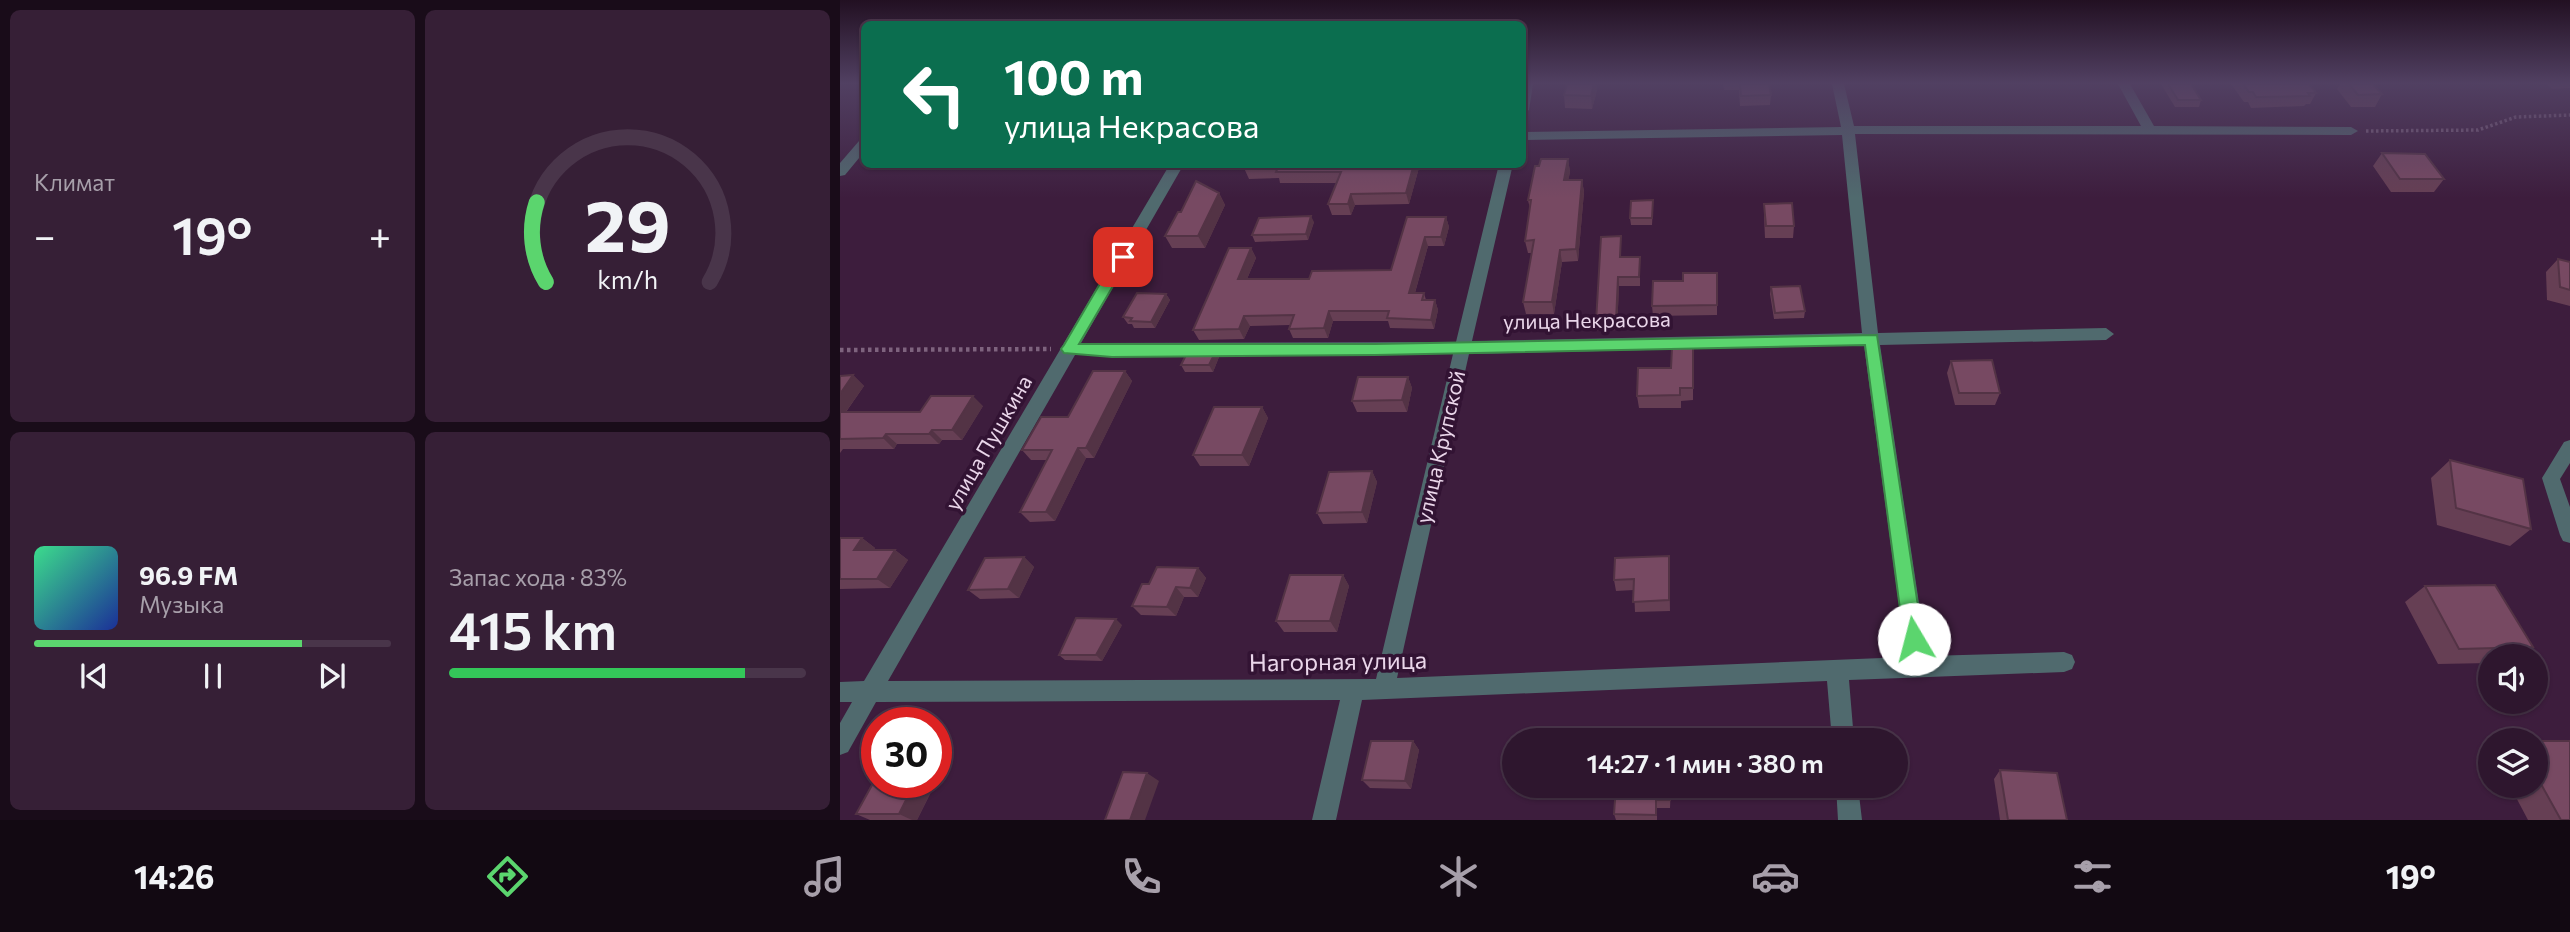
<!DOCTYPE html>
<html lang="ru">
<meta charset="utf-8">
<style>
:root{--surface:#2e162e;--page:#361f36;--text:#f1f3f6;--muted:#a79faa;--line:#49354a;--accent:#5bd56e}
body{margin:0;font-family:Commissioner,sans-serif;background:var(--page);color:var(--text);height:100vh;display:flex;flex-direction:column;font-size:26px;white-space:nowrap}
*{box-sizing:border-box;margin:0}
p{font-size:23px;color:var(--muted)}
.icon{flex:none;width:38px;height:38px;fill:none;stroke:currentColor;stroke-width:2;stroke-linecap:round;stroke-linejoin:round}
.map{position:relative;flex:1;overflow:hidden}
.sheet{display:flex;flex-direction:column;gap:10px;padding:10px;background:#190c19;width:840px}
.sheet>*{flex:none}
.banner{position:absolute;left:21px;top:21px;width:665px;height:147px;border-radius:10px;box-shadow:0 2px 5px #0004,0 0 0 2px var(--line);background:#0b6e4f;color:#fff;overflow:hidden}
.controls{position:absolute;left:1638px;top:644px;display:grid;gap:14px}
.controls a{display:grid;place-items:center;width:70px;height:70px;border-radius:50%;background:var(--surface);box-shadow:0 2px 5px #0004,0 0 0 2px var(--line);font-size:35px}
.speed{position:absolute;left:21px;top:707px;display:flex;gap:14px;font-size:35px;font-weight:700;text-align:center}
.speed>*{display:grid;place-content:center;width:91px;height:91px;border-radius:50%;background:var(--surface);box-shadow:0 2px 5px #0004,0 0 0 2px var(--line);line-height:1}
.speed .limit{border:10px solid #d22;background:#fff;color:#111}
.pin{position:absolute;display:grid;place-items:center;width:60px;height:60px;color:#fff;margin:-30px;border-radius:14px;box-shadow:0 4px 10px #0006}
.me{position:absolute;width:77px;margin:-38px;rotate:352deg;stroke-linejoin:round;filter:drop-shadow(0 0 5px #0008)}
.turn{display:flex;align-items:center;gap:24px;height:147px;padding:0 28px;font-size:32px}
.turn .icon{width:91px;height:91px;stroke-width:2.5}
.turn b{display:block;font-size:49px;line-height:60px}
.big{font-size:52px;font-weight:600;line-height:1.1}
.sheet .tile{flex:1;display:flex;flex-direction:column;justify-content:center;gap:10px;min-width:0;padding:0 24px;border-radius:10px;background:var(--page)}
.sheet .dial{align-items:center;gap:0}
.dial svg{height:182px;overflow:visible;fill:none;stroke:var(--line);stroke-width:7;stroke-linecap:round;text-anchor:middle}
.dial text{fill:var(--text);stroke:none}
.song{display:flex;align-items:center;gap:21px}
.cover{width:84px;height:84px;border-radius:10px;background:linear-gradient(135deg,hsl(150 70% 55%),hsl(230 70% 35%))}
.played{height:7px;border-radius:4px;background:linear-gradient(90deg,var(--accent) 75%,var(--line) 75%)}
.keys{display:flex;justify-content:space-around;direction:ltr}
.heat{display:flex;justify-content:space-between;align-items:center;font-size:38px;direction:ltr}
.charge{height:10px;border-radius:5px;background:linear-gradient(90deg,#34c759 83%,var(--line) 0)}
.sheet .tiles{flex:1;display:grid;gap:10px;grid-template-columns:repeat(2,1fr)}
.trip{position:absolute;left:662px;top:728px;width:406px;height:70px;border-radius:35px;background:var(--surface);box-shadow:0 2px 5px #0004,0 0 0 2px var(--line);font-weight:600;line-height:70px;text-align:center}
.tabs{display:flex;height:112px;justify-content:space-around;align-items:center;background:#120912;color:var(--muted)}
.tabs .icon{width:49px;height:49px}
.tabs .active{color:var(--accent)}
.tabs b{font-size:32px;color:var(--text)}
main{display:flex;flex:1;min-height:0}
.map>svg:first-child{display:block}
.lines{fill:none;stroke-linecap:round;stroke-linejoin:round}
.path-far1{stroke:#7e637e;stroke-width:3.5;stroke-dasharray:2.5 2.5;stroke-linecap:butt}
.path{stroke:#7e637e;stroke-width:4.5;stroke-dasharray:3.5 3.5;stroke-linecap:butt}
.minor{fill:#506a6e;fill-rule:evenodd}
.wall{fill:#663f54}
.shaded-wall{fill:#533345}
.building{fill:#774962;stroke:#533345;stroke-width:2}
.route{fill:#5bd56e;stroke:#3b8a48;stroke-width:2}
.labels{text-anchor:middle;stroke-width:7;stroke-linejoin:round;paint-order:stroke}
.street-label{font-size:21px;fill:#ead6ea;stroke:#321333}
.near-street-label{font-size:24px;fill:#ead6ea;stroke:#321333}
</style>
<main>
<section class="sheet">
<div class="tiles">
<div class="tile"><p>Климат</p>
<div class="heat"><a>−</a><b class="big">19°</b><a>+</a></div>
</div>
<div class="tile dial"><svg viewBox="0 0 100 80">
<path d="M14 69A42 42 0 1 1 86 69"/>
<path d="M14 69A42 42 0 0 1 10 34" stroke="#5bd56e"/>
<text x="50" y="56" font-size="32" font-weight="700">29</text>
<text x="50" y="72" font-size="11">km/h</text>
</svg></div>
<div class="tile">
<div class="song"><i class="cover"></i><div><b>96.9 FM</b><p>Музыка</p></div></div>
<div class="played"></div>
<div class="keys"><svg class="icon" aria-label="previous" viewBox="0 0 24 24"><path d="M18 5L8 12l10 7zM5 5v14"/></svg><svg class="icon" aria-label="pause" viewBox="0 0 24 24"><path d="M8 5v14M16 5v14"/></svg><svg class="icon" aria-label="next" viewBox="0 0 24 24"><path d="M6 5l10 7-10 7zM19 5v14"/></svg></div>
</div>
<div class="tile"><p>Запас хода · 83%</p><b class="big">415 km</b><div class="charge"></div></div>
</div>
</section>
<div class="map">
<svg width="1730" height="820" viewBox="0 0 1730 820">
<rect width="100%" height="100%" fill="#3d1d3d"/>
<g class="lines">
<!-- path-far1 -->
<path class="path-far1" d="M1526 131 1638 130 1676 117 1730 115"/>
<!-- path -->
<path class="path" d="M0 350 211 349"/>
<!-- minor -->
<path class="minor" d="M682 84H693L689 110 682 114Z
M992 84H1004L1014 126H1301L1278 84H1290L1314 126 1511 127 1518 131 1511 135 1015 134 1038 333 1266 328 1274 334 1266 340 1040 345 1087 656 1224 652 1232 655 1235 662 1232 669 1224 672 1009 680 1014 740H992L987 681 522 700 496 820H472L500 700 36 702 8 752 0 755V723L12 702H0V682L24 681 330 164H344L241 343 616 342 659 164H673L632 341 1022 333 1002 135 682 140V132L1001 127ZM1024 345 1066 657 557 678 629 354ZM613 354 536 679 48 681 235 355Z
M24 140V152L5 175 0 176V163L19 141Z
M1730 440V463L1720 479 1730 507V543L1723 541 1720 535 1702 478 1724 442Z
M996 786H1018L1022 820H998Z"/>
</g>
<!-- wall -->
<path class="wall" d="M727 84H756L757 90 752 109 725 108 724 95Z
M883 84H929L931 95 930 105 900 106 899 90H884Z
M1321 84H1351L1361 100 1359 107H1335Z
M1391 84H1469L1476 93 1470 104H1466L1464 106 1411 108 1408 102H1404Z
M1500 84H1533L1542 94 1535 107H1511L1497 89Z
M1707 84H1730V88L1712 89Z
M1542 153 1604 179 1594 192H1551L1533 166Z
M728 159 730 172 728 180H742L744 192 738 261 722 262 714 314H686L683 302 692 253H688L685 241 690 209 688 200 699 166Z
M580 164 569 204 515 205 511 215H492L488 204 497 183H440L439 178 409 179 404 168Z
M379 193 385 205 365 248H332L325 236 341 212Z
M924 204 954 226 953 238H925L924 216Z
M813 207 812 225H791L790 218Z
M567 217H606L609 227 604 246H588L575 293H584L586 300H595L598 310 594 329 550 328 548 321H493L488 338H453L449 329 450 325 410 326 404 339 359 340 353 330 411 248 416 258 407 279H469L551 270Z
M474 222 468 240 415 242 412 235Z
M781 236V257H800V286H779L777 330 757 331 756 322Z
M1718 259 1730 262V306L1707 300 1706 272Z
M877 273V315L813 316 812 306 843 281Z
M931 287 965 311 964 318 934 319 930 294Z
M326 294 330 300 315 328H294L292 324H288L283 317Z
M853 348V400L841 401V408H799L797 396 831 368Z
M379 357 373 372H345L341 365Z
M1111 361 1160 393 1155 405H1115L1107 373Z
M285 371 292 381 254 458H246L215 521 190 522 180 512 207 460H191L182 450 228 417Z
M13 375 24 386 6 412H80L143 406 122 440H102L99 444H57L54 449H3L0 453V376Z
M568 377 572 388 567 412H517L512 401Z
M422 407 428 418 409 466H360L353 455Z
M1610 460 1691 529 1670 546 1597 525 1591 478Z
M532 471 537 482 527 523 483 524 477 513Z
M0 538H22L35 548 33 550H55L68 560 50 588 0 589Z
M829 556 830 611 795 612 794 590 776 591 774 580Z
M184 557 194 567 179 598 140 599 128 590Z
M358 568 366 578 358 597H344L336 616 301 615 292 606 309 584Z
M503 575 509 586 497 632H444L436 621Z
M1585 586 1693 647 1680 656H1650V663L1598 664 1565 602Z
M282 625 262 661 225 660 219 655Z
M573 741 579 750 571 789 530 788 522 780Z
M1696 741 1730 820H1688L1670 786H1696Z
M1160 770 1227 820H1160L1154 779Z
M37 782H96L77 820H30L16 814Z
M831 786 830 808H817V820H776L774 814Z"/>
<!-- shaded-wall -->
<path class="shaded-wall" d="M754 84H756L757 90 752 109 751 96Z
M728 159 730 172 726 193 724 180Z
M574 164H580L569 204 566 193Z
M742 180 744 192 738 261 736 249Z
M379 193 385 205 365 248 358 236Z
M511 194 515 205 511 215 508 204Z
M471 216 474 222 468 240 466 234Z
M606 217 609 227 604 246 601 237Z
M585 237 588 246 572 303 569 293Z
M411 248 416 258 403 288 398 279Z
M720 250 722 262 714 314 712 302Z
M778 277 779 286 777 330 776 322Z
M326 294 330 300 315 328 311 322Z
M595 300 598 310 594 329 591 320Z
M489 311 493 321 488 338 484 328Z
M404 316 410 326 404 339 399 329Z
M376 351 379 357 373 372 369 365Z
M285 371 292 381 254 458 246 448Z
M13 375 24 386 0 420V394Z
M568 377 572 388 567 412 562 400Z
M133 396 143 406 122 440 112 430Z
M422 407 428 418 409 466 402 455Z
M92 430 102 440 99 444 89 434Z
M46 434 57 444 54 449 43 438Z
M238 448 246 458 215 521 206 512Z
M532 471 537 482 527 523 522 512Z
M22 538 35 548 27 560 14 550Z
M55 550 68 560 50 588 37 579Z
M184 557 194 567 179 598 168 589Z
M358 568 366 578 358 597 350 588Z
M503 575 509 586 497 632 490 621Z
M336 587 344 597 336 616 327 607Z
M276 619 282 625 262 661 256 655Z
M573 741 579 750 571 789 565 781Z
M307 773 319 781 305 820H290Z
M75 782H96L77 820H72L59 814Z"/>
<!-- building -->
<path class="building" d="M727 84H754L751 96 724 95Z
M900 84H929L931 95 901 96Z
M1328 84H1351L1361 100H1338Z
M1403 84H1469L1476 93H1468L1470 96 1416 97 1413 92H1409Z
M1509 84H1533L1542 94 1518 95Z
M1542 153 1585 154 1604 179H1560Z
M701 159H728L724 180H742L736 249 720 250 712 302H683L694 240 685 241 691 200H688L695 166H699Z
M406 164H574L566 193 511 194 508 204H488L501 172H436L438 167 404 168Z
M356 181 379 193 358 236H325L338 212H341Z
M813 200 812 218H790L791 201Z
M952 203 954 226H926L924 204Z
M471 216 466 234 412 235 419 218Z
M567 217H606L601 237H585L569 293H584L582 300H595L591 320 547 318 549 311H489L484 328 449 329 454 315 404 316 399 329 353 330 389 248H411L398 279H469L472 271 551 270Z
M781 236 780 257H800L799 277H778L776 322H756L761 237Z
M1718 259 1730 262V290L1720 287Z
M843 273H877V305L812 306 813 281H843Z
M960 286 965 311 935 313 931 287Z
M297 293 326 294 311 322 290 321 292 318 283 317Z
M832 348H853V388H840V395L797 396 798 368H831Z
M348 351H376L369 365H341Z
M1152 360 1160 393H1119L1111 361Z
M253 371H285L246 448H238L206 512H180L212 450H182L201 417H228Z
M13 375 0 394V376Z
M518 377H568L562 400 512 401Z
M91 396H133L112 430H92L89 434H46L43 438 0 439V412H80Z
M374 407H422L402 455H353Z
M1610 460 1683 479 1691 529 1616 508Z
M532 471 522 512 477 513 489 472Z
M0 538H22L14 550H55L37 579H0Z
M829 556V600L793 602 794 579 774 580 775 558Z
M184 557 168 589 128 590 145 558Z
M317 567 358 568 350 588 336 587 327 607 292 606 302 584H309Z
M450 575H503L490 621H436Z
M1655 585 1693 647 1619 649 1585 586Z
M236 618 276 619 256 655H219Z
M898 729 931 730V740H898Z
M807 738 832 739 831 740H806Z
M531 741H573L565 781 522 780Z
M1696 741H1730V820H1721L1696 775Z
M1160 770 1217 773 1227 820H1168Z
M283 772 307 773 290 820H265Z
M37 776V782H75L59 814H16Z
M776 786H830V800H816V815L774 814Z"/>
<!-- sky -->
<linearGradient id="sky" x2="0" y2="1"><stop stop-color="#221022"/><stop offset="0.42" stop-color="#514062"/><stop offset="1" stop-color="#514062" stop-opacity="0"/></linearGradient>
<rect width="1730" height="198" fill="url(#sky)"/>
<!-- route -->
<path class="route" d="M283 252 290 257 239 344H535L1037 335 1083 639 1081 645 1074 648 1067 645 1064 639 1025 345 535 355 272 357 224 353 221 349 224 345 278 253Z"/>
<g class="labels">
<!-- street labels -->
<g class="street-label">
<text transform="translate(747 321) rotate(-1)" y="7">улица Некрасова</text>
<text transform="translate(149 443) rotate(-60)" y="7">улица Пушкина</text>
<text transform="translate(601 447) rotate(-77)" y="7">улица Крупской</text>
</g>
<!-- near-street labels -->
<g class="near-street-label">
<text transform="translate(498 662) rotate(-1)" y="8">Нагорная улица</text>
</g>
</g>
</svg>
<div class="controls">
<a><svg class="icon" aria-label="sound" viewBox="0 0 24 24"><path d="M4 9h4l5-4v14l-5-4H4zM17 9q2 3 0 6"/></svg></a>
<a><svg class="icon" aria-label="layers" viewBox="0 0 24 24"><path d="M12 4l9 5-9 5-9-5zM3 14l9 5 9-5"/></svg></a>
</div>
<div class="speed"><div class="limit">30</div></div>
<div class="pin" style="left:283px;top:257px;background:#d93025"><svg class="icon" aria-label="arrive" viewBox="0 0 24 24"><path d="M6 21V4h12l-3 4 3 4H6"/></svg></div>
<svg class="me" style="left:1074px;top:639px" viewBox="-20 -20 40 40"><circle r="19" fill="#fff"/><path d="M0-13L10 11 0 6-10 11z" fill="#5bd56e"/></svg>
<div class="trip">14:27 · 1 мин · 380 m</div>
<div class="banner">
<div class="turn"><svg class="icon" aria-label="left" viewBox="0 0 24 24"><path d="M17 20v-9H6M10 6l-5 5 5 5"/></svg><div><b>100 m</b>улица Некрасова</div></div>
</div>
</div>
</main>
<nav class="tabs">
<b>14:26</b>
<svg class="icon active" aria-label="directions" viewBox="0 0 24 24"><path d="M12 3l9 9-9 9-9-9zM9 14v-3h6M13 9l2 2-2 2"/></svg>
<svg class="icon" aria-label="music" viewBox="0 0 24 24"><path d="M9 18V5l10-2v13"/><circle cx="6" cy="18" r="3"/><circle cx="16" cy="16" r="3"/></svg>
<svg class="icon" aria-label="phone" viewBox="0 0 24 24"><path d="M5 4h4l2 5-3 2q2 4 5 5l2-3 5 2v4C11 20 4 13 5 4z"/></svg>
<svg class="icon" aria-label="climate" viewBox="0 0 24 24"><path d="M12 3v18M4 7l16 10M4 17L20 7"/></svg>
<svg class="icon" aria-label="car" viewBox="0 0 24 24"><path d="M5 17H2v-5l4-1 3-4h7l3 4 3 1v5h-3M9 17h6M6 11h13"/><circle cx="7" cy="17" r="2"/><circle cx="17" cy="17" r="2"/></svg>
<svg class="icon" aria-label="filters" viewBox="0 0 24 24"><path d="M4 7h16M4 17h16"/><circle cx="9" cy="7" r="2"/><circle cx="15" cy="17" r="2"/></svg>
<b>19°</b>
</nav>
